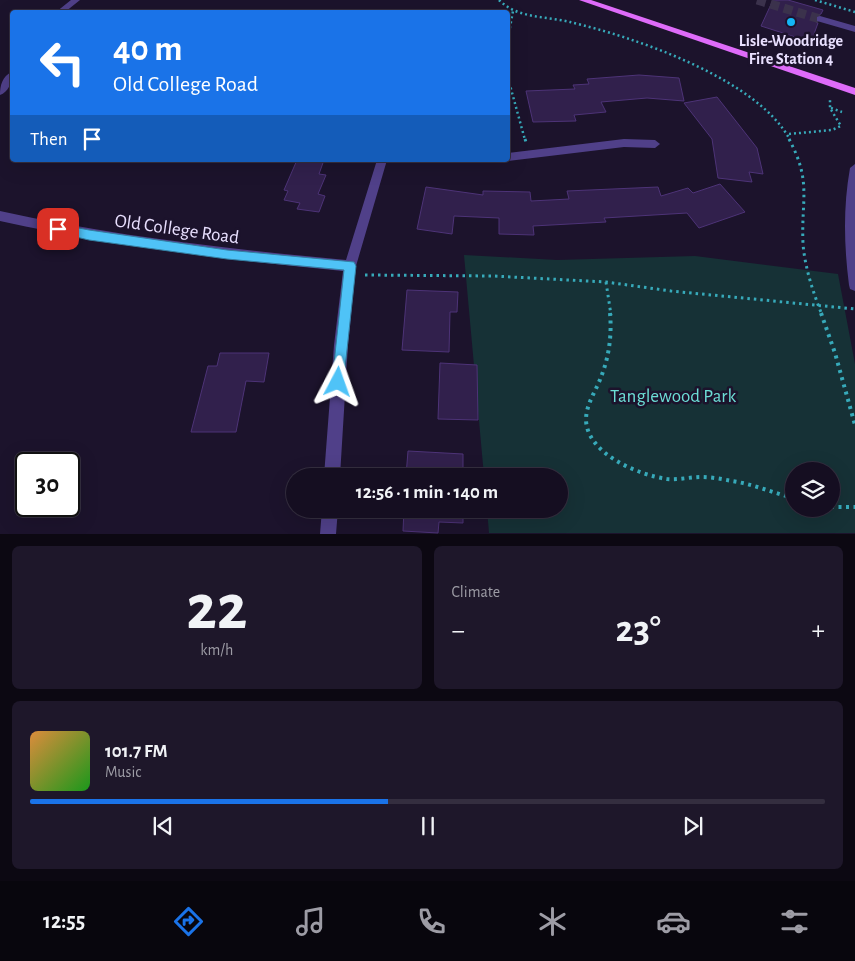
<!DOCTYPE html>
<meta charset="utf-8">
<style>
:root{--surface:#150e21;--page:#1e172a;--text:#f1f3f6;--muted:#9d9ca5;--line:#342e3f;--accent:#1a73e8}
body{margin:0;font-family:"Alegreya Sans",sans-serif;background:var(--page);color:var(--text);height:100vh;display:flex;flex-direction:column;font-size:19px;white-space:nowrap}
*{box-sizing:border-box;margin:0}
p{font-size:16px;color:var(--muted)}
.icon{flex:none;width:28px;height:28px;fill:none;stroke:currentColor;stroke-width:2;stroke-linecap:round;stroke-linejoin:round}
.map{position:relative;height:534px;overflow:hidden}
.drawer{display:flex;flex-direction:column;gap:12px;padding:12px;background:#0c0812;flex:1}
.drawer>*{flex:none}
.top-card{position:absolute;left:10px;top:10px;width:500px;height:152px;border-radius:5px;box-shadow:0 5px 20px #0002,0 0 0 1px var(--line);background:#1a73e8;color:#fff;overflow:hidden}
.fabs{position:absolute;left:785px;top:462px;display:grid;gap:10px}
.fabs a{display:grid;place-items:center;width:55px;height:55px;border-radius:50%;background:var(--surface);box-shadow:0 5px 20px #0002,0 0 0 1px var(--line);font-size:25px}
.speed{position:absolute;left:15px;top:452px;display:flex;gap:10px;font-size:25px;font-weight:700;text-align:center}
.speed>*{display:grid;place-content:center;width:65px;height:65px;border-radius:50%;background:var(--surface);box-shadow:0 5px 20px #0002,0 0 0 1px var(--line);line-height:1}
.speed .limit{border:2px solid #111;border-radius:8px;background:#fff;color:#111}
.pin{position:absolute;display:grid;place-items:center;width:42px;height:42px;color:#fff;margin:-21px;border-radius:10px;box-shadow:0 2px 8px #0006}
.me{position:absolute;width:55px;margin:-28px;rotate:4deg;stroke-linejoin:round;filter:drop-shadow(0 0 4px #0008)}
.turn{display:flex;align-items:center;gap:18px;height:105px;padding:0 20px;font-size:22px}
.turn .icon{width:65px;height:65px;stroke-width:2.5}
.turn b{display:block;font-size:35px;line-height:42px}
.then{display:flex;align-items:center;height:48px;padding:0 20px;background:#0003;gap:10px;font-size:19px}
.big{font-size:38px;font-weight:700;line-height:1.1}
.drawer .card{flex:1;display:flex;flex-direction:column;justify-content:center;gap:8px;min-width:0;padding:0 18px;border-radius:8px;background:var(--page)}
.drawer .dial{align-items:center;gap:0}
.dial b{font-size:65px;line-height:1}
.song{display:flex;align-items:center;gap:15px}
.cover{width:60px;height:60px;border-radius:8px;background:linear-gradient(135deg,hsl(30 70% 55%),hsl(120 70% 35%))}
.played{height:5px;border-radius:2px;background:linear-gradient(90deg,var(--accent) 45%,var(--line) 45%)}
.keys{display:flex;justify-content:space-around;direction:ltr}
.heat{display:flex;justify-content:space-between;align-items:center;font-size:28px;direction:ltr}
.drawer .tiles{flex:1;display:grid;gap:12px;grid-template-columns:1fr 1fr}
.card:last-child{grid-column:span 2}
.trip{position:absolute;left:286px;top:468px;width:282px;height:50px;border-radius:25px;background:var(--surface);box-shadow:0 5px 20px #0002,0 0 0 1px var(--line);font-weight:700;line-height:50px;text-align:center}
.tabs{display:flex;height:80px;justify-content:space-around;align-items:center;background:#08060d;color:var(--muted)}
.tabs .icon{width:35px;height:35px}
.tabs .active{color:var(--accent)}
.tabs b{font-size:22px;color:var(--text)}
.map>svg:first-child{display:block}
.green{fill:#163136;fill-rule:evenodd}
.building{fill:#31204c;stroke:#4d3377}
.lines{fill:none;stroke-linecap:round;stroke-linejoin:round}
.minor-tunnel{stroke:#3b324c;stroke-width:9;stroke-dasharray:9 5;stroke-linecap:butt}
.path-far2{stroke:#37aaba;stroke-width:2.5;stroke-dasharray:2 3;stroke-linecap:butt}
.path-far1{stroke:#37aaba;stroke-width:3;stroke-dasharray:2.5 4;stroke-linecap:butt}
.path{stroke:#37aaba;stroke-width:4;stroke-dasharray:3 4.5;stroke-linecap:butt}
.minor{fill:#504089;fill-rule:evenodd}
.major{fill:#de6bf9;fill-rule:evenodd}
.route{fill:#4fc3f7;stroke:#337fa1}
.poi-dot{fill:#13b6f6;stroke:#1c132c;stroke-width:2}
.labels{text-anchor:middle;stroke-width:5;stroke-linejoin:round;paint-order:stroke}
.far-poi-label{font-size:16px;font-weight:bold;fill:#e8dffe;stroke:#1c132c}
.street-label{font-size:19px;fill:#e8dffe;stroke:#1c132c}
.park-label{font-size:19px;fill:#6cddd5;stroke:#1c132c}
</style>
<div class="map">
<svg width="855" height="534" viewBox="0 0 855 534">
<rect width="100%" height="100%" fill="#1c132c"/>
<!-- green -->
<path class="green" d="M464 255 557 260 695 256 838 274 855 364V533H489L487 509H560V476H484ZM794 471H831V509H794Z"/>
<!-- building -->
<path class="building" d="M773 0H788L823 10 821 14 815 16 816 22 818 23 811 42 761 26Z
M639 75 679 78 684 101 647 98 601 102 606 112 574 115 576 121 533 122 526 91 575 89 573 85 589 84 587 79Z
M717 97 757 148 763 174 749 172 752 182 718 178 712 139 684 103Z
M297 160H324L319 174 326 175 318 194 325 196 319 212 297 209 300 203 284 200 288 191 284 190Z
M720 184 745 212 699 228 687 213 604 218 606 222 533 226 534 235 499 234V218L454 216 452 234 417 229 426 187 483 195V191L530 192 531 201 569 199 567 191 658 187 661 196 688 188 693 193Z
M407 290 458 292 457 312H450L449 352 402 350Z
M220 353H269L264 382 246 381 236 432H191L208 366H217Z
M440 363 477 365 478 420 438 419Z
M408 451 463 454V476H406Z
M404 509H463V523L439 522 438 533 403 531Z"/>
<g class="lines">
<!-- minor-tunnel -->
<path class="minor-tunnel" d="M757 0 820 19"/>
<!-- path-far2 -->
<path class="path-far2" d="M499 0C518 19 546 16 570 22 634 37 758 79 790 140
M815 0 855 12
M508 38 513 11
M508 78 525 140
M831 108 842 112
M789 134 832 130 841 126 830 108V100"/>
<!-- path-far1 -->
<path class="path-far1" d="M525 139 526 142
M789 139C812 182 801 199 803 244 805 268 813 292 822 315
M365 275 493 276 606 282 671 291 855 309
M606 282 611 315"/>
<!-- path -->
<path class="path" d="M610 313C612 335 609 357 601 377 596 391 586 404 586 420 587 454 639 475 667 479 679 480 690 477 701 477 711 477 722 479 732 481 753 484 773 493 794 498
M821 313 835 353 855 425
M831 507H855"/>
<!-- minor -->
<path class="minor" d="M71 0H80L65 12H56Z
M820 16 855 26V32L817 21V17Z
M12 72C13 80 9 92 0 95 0 86 2 76 12 72Z
M624 139 655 140 660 144 655 148 624 147 508 161 505 160H508V153Z
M377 160H387L356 266 348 345 340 476H324L334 345 343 271C228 260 113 246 0 221V211C114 236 229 249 346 260Z
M855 164V291L850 289 849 285C844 246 843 207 850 168Z
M322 509H338L336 534H320Z"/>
<!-- major -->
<path class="major" d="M579 0H591L855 88V95Z"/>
</g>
<!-- route -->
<path class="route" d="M58 224 89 230 227 250 354 262 356 266 343 387 338 389 334 387 332 382 344 270 227 259 89 240 54 232 53 229Z"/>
<!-- markers -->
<circle class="poi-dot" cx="791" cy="22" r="5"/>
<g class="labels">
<!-- far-poi labels -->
<g class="far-poi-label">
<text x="791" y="46">Lisle-Woodridge<tspan x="791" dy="18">Fire Station 4</tspan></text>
</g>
<!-- street labels -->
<g class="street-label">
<text transform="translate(177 228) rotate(8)" y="7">Old College Road</text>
</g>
<!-- park labels -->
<g class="park-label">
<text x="673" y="402">Tanglewood Park</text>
</g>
</g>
</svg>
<div class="fabs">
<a><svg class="icon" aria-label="layers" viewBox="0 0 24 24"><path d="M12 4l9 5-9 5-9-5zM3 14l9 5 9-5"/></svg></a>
</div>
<div class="speed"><div class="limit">30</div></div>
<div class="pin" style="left:58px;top:229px;background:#d93025"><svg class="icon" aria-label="arrive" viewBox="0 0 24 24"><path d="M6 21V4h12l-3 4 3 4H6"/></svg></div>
<svg class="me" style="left:338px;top:382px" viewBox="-20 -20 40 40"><path d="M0-17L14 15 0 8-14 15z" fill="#4fc3f7" stroke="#fff" stroke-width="4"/></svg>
<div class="trip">12:56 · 1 min · 140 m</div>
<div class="top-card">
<div class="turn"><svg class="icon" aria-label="left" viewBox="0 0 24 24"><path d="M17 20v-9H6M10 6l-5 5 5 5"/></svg><div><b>40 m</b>Old College Road</div></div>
<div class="then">Then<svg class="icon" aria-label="arrive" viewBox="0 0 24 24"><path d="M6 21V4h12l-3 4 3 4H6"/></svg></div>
</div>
</div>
<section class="drawer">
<div class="tiles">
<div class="card dial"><b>22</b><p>km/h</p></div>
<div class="card"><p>Climate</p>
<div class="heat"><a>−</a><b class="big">23°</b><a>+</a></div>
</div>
<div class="card">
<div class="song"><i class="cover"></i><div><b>101.7 FM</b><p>Music</p></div></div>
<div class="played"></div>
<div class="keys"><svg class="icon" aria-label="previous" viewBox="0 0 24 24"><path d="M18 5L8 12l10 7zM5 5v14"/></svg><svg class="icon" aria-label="pause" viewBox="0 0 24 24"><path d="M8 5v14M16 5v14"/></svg><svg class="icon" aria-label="next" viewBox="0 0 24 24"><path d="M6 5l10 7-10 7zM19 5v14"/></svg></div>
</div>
</div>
</section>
<nav class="tabs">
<b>12:55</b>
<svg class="icon active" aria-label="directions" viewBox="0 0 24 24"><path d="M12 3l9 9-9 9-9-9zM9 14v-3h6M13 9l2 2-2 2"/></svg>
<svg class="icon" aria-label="music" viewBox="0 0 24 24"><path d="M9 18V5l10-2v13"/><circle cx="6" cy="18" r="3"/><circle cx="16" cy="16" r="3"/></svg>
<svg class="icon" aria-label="phone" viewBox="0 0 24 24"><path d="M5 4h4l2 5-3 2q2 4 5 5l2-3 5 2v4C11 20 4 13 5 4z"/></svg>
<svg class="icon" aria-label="climate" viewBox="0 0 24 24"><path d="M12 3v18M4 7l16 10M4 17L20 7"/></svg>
<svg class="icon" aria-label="car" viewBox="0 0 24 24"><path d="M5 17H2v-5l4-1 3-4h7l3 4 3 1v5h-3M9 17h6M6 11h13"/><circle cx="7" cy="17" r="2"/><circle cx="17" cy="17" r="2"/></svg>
<svg class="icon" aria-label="filters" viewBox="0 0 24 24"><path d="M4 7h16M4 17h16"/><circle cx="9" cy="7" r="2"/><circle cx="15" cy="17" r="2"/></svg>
</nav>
